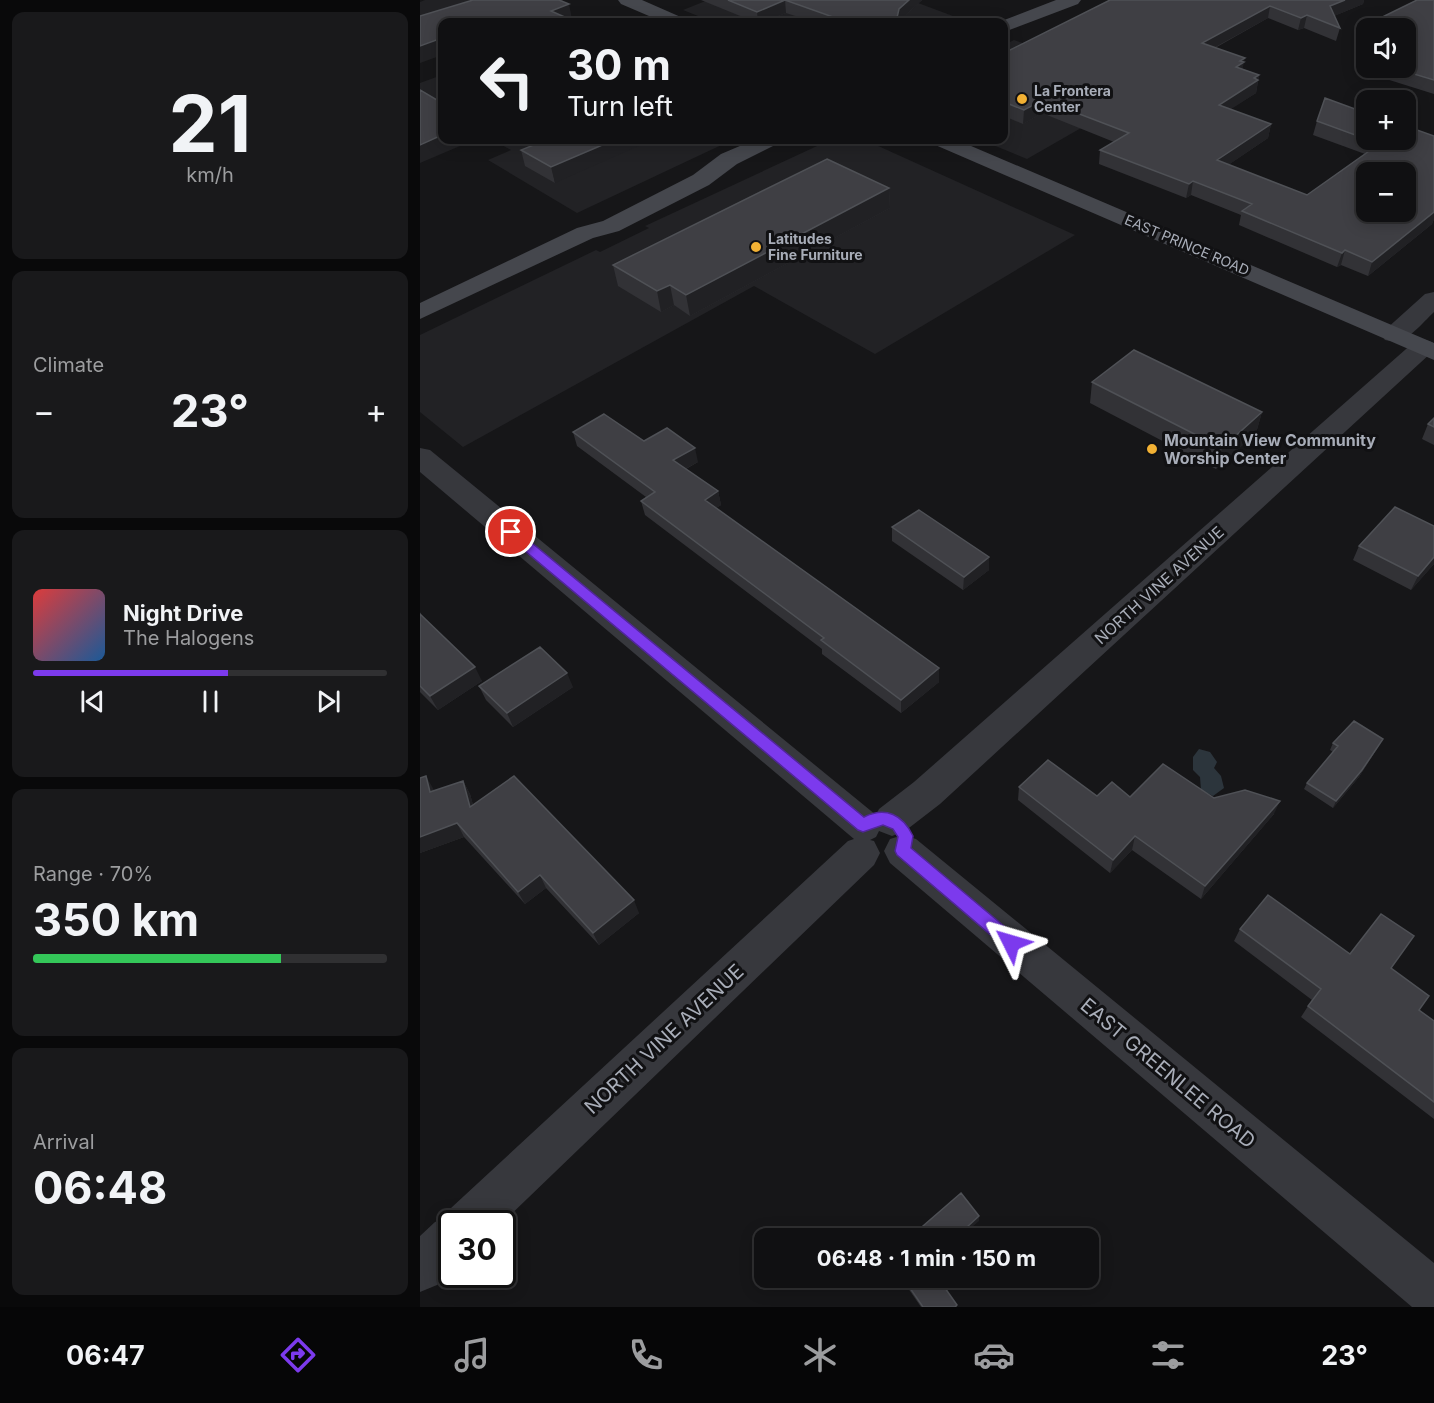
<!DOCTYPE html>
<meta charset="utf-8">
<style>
:root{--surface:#101012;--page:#19191b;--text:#f1f3f6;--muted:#9c9d9f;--line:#303032;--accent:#7c3aed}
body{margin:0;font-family:Inter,sans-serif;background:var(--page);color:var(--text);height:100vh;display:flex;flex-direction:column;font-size:22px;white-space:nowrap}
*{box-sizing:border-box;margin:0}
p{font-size:20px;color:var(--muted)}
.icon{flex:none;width:33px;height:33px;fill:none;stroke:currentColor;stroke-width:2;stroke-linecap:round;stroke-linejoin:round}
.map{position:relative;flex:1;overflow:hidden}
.drawer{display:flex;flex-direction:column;gap:12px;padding:12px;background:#09090a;width:420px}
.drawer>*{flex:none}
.banner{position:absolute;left:18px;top:18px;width:570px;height:126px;border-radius:12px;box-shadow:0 3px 15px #0003,0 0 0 2px var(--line);background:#101012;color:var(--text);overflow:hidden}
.controls{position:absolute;left:936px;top:18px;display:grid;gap:12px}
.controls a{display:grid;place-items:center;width:60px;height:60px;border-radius:12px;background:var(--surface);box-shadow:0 3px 15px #0003,0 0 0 2px var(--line);font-size:30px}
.speed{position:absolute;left:18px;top:1210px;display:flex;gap:12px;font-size:30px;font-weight:700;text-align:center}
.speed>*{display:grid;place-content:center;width:78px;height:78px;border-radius:50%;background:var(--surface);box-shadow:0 3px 15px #0003,0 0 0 2px var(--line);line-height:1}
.speed .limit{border:3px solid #111;border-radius:9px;background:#fff;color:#111}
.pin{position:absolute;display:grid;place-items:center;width:51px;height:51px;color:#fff;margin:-26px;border:3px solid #fff;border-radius:50%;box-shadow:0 2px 6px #0007}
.me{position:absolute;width:66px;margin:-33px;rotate:310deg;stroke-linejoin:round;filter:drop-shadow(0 0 4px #0008)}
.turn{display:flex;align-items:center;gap:21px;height:126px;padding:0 30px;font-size:27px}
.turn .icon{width:78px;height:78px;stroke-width:2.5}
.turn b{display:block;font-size:42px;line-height:51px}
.big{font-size:45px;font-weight:700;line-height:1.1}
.drawer .card{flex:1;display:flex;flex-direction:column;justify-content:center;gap:9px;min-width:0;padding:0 21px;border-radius:12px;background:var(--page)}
.drawer .dial{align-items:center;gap:0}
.dial b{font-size:78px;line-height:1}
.song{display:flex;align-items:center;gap:18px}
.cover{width:72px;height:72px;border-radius:9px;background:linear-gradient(135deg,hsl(0 70% 55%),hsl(210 70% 35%))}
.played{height:6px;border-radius:3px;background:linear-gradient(90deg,var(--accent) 55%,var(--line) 55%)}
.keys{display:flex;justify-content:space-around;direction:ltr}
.heat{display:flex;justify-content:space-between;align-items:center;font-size:33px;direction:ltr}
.charge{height:9px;border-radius:4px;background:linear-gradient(90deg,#34c759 70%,var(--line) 0)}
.trip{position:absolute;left:334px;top:1228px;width:345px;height:60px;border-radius:12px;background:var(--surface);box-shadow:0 3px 15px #0003,0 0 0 2px var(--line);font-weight:700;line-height:60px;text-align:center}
.menu{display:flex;height:96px;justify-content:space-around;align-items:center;background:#060607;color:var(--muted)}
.menu .icon{width:42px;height:42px}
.menu .active{color:var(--accent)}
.menu b{font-size:27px;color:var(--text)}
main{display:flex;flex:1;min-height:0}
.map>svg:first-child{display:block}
.built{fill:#222225}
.water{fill:#2c353c}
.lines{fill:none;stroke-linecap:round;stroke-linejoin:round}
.street{fill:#37383d;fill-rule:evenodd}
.secondary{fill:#45474d;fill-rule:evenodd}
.wall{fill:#323236}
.shaded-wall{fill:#212124}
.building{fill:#3f3f44;stroke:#4f5156;stroke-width:1.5;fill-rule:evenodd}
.route{fill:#7c3aed;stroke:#51269a;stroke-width:1.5}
.poi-dot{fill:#f2b134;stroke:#111113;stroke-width:2}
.labels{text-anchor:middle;stroke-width:6;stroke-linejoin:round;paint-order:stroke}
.far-poi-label{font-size:14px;font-weight:bold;fill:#a8adb8;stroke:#111113;text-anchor:start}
.far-street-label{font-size:14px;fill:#a8adb8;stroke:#111113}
.poi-label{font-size:16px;font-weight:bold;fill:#a8adb8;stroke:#111113;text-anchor:start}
.street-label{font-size:16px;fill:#a8adb8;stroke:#111113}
.near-street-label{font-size:20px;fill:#a8adb8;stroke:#111113}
</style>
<main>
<section class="drawer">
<div class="card dial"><b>21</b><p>km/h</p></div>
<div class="card"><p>Climate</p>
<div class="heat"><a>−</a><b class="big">23°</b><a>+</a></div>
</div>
<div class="card">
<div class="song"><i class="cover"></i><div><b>Night Drive</b><p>The Halogens</p></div></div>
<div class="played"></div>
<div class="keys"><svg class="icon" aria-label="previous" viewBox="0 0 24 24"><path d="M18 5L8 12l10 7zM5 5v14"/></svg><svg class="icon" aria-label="pause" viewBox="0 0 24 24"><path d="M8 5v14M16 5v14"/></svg><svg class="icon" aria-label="next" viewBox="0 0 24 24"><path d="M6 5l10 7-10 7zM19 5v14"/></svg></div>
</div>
<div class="card"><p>Range · 70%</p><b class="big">350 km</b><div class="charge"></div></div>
<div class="card"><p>Arrival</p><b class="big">06:48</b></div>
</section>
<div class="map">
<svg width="1014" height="1307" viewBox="0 0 1014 1307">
<rect width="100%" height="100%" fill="#161618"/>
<!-- built -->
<path class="built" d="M288 0H490L549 22H293L263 10Z
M594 40 608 45 689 112 607 159 561 140H584V45Z
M22 75V111L0 98V83Z
M73 140H312L157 213 68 160 91 150Z
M410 140H445L655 235 455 354 334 286 43 447 0 412V335L176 250 180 252 229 228 225 226Z"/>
<!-- water -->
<path class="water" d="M779 749 790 752 797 762 794 768 801 776 804 788 793 796 781 790 780 777 773 770V757Z"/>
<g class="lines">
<!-- street -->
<path class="street" d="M1014 292V312C1000 325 986 346 965 340L961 335 965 330 1005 294Z
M1003 339 1012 342 1014 344 1012 352 520 804 485 831 472 836 459 831 456 837 450 840 454 841 460 853 454 865 81 1224H32V1271L17 1285 0 1292V1236L15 1222 26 1218 31 1208 428 841 434 839 0 472V448L10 450 456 815 459 809 494 782 994 342Z
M483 835 496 839 1014 1263V1307H992L470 863 464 851 470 839Z"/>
<!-- secondary -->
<path class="secondary" d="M198 0H222L263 18 266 22H243L201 4Z
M636 0H661L658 4 584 32V22H579Z
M334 140H360L357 144 317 164 289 185 199 231 173 238 0 319V303L157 228 183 221 273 175 301 154Z
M510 140H537L1014 343V360L513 144Z"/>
</g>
<!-- wall -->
<path class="wall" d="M281 0H502L479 21V22H394L366 13 342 22H335Z
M690 0H944L943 4 914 16 920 28 916 41 884 28 878 30 848 18 795 48 823 69 839 75 836 93 810 109 851 124 848 138 808 165 887 195 945 154 893 135 897 121 986 140 1014 219 1012 224 948 276 921 265 917 267 819 225 821 215 771 195 766 198 679 164 680 150 694 142 622 113 603 124 584 116V53Z
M1014 0V94L963 78 967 68H986V28H946V40L940 38 944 26Z
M126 140 135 183 105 166 101 150Z
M469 188 470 208 270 316 254 305 241 312 198 286 193 265Z
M672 382 842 412 836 433 796 469 670 403Z
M1014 418V445L1002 439 1008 424Z
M153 432 224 441 278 462 266 469 298 491 301 505 296 508 519 682 481 713 402 654V649L225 515 221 501 226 497 157 446Z
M1014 526V564L991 590 933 560 939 546Z
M472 527 569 570 543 590 472 541Z
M0 612 2 616 62 681 18 710 0 692Z
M59 686 153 687 93 727 66 700Z
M963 739 939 777 913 808 884 789 887 783 913 752 910 750 913 743Z
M0 778 14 791 43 781 50 794 53 805 219 913 179 945 126 888 105 904 44 837 0 853Z
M599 787 677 796 794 798 854 814 781 899 712 850 690 873 598 800Z
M820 929 930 954 971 968 999 1010 1014 1021V1119L881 1017 892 1000 814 941Z
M481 1278H518L537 1307H501Z"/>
<!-- shaded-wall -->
<path class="shaded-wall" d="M5 0H53L0 18V2Z
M136 0H143L145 6 149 4 152 19 142 22 131 11Z
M365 0 366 13 342 22H338L337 12Z
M489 0H502L479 21V22H476L479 9Z
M925 0H944L943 4 907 19 910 6Z
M850 6 848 18 779 56 782 43Z
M887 15 884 28 878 30 881 18Z
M22 38V55L0 63V46Z
M825 58 822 71 816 67 820 61Z
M839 75 836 93 796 119 799 105Z
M623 100 622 113 603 124 604 110Z
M851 124 848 138 795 174 797 160Z
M22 135V140H54L0 163V145Z
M194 140H232L135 183 131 167Z
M773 181 771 195 766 198 769 184Z
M469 188 470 208 270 316 266 295Z
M1014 209V219L1012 224 948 276 952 262Z
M925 250 921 265 917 267 922 253Z
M250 285 254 305 241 312 237 291Z
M842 412 836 433 796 469 802 448Z
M275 448 278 462 256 474 253 460Z
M298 491 301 505 287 514 285 500Z
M569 557V570L543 590 544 577Z
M1014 557V564L991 590 998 576Z
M55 667 62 681 18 710 10 696Z
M519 668V682L481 713V700Z
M147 673 153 687 93 727 87 713Z
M963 739 939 777 913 808 916 801Z
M6 776 14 790 17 805 10 792Z
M43 781 50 794 57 820 50 807Z
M860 801 854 814 781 899 785 886Z
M37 823 44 837 0 853V837Z
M715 836 712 850 690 873 693 860Z
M120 875 126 888 105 904 98 892Z
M214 900 219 913 179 945 173 933Z
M559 1216V1221L538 1239H534Z"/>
<!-- building -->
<path class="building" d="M53 0H139L149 4 131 11 156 22H22V38L0 46V16Z
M308 0H489L479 9 476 22H427L365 0 337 12Z
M690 0H925L910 6 920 28 887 15 881 18 850 6 782 43 825 58 820 61 824 62 816 67 839 75 834 78 838 80 799 105 851 124 797 160 887 195 959 144 947 140H986V126L1014 136V212L952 262 925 250 922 253 822 211 832 204 773 181 769 184 680 150 709 133 623 100 604 110 584 102V53ZM946 172H986V212H946Z
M997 0H1014V80L974 68H986V52L997 43 986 39V28H953L944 26Z
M0 90 22 103V135L0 145Z
M905 98 946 113V139L897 121Z
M126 140H194L131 167 101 150Z
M407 159 469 188 266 295 250 285 237 291 193 265Z
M714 350 842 412 802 448 672 382Z
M184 414 224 441 247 428 275 448 253 460 298 491 285 500 519 668 481 700 401 640 404 638 221 501 235 492 153 432Z
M1014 418V427L1008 424Z
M975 507 1014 526V557L998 576 939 546Z
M499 510 569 557 544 577 472 527Z
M0 614 55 667 10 696 0 686Z
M120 647 147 673 87 713 59 686Z
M934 721 963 739 942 770 916 801 887 783 918 746 913 743Z
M628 760 677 796 692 782 710 797 743 764 794 798 825 790 860 801 785 886 715 836 693 860 599 787Z
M6 776 10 792 43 781 50 807 94 776 214 900 173 933 120 875 98 892 37 823 0 837V778Z
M848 895 930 954 961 914 994 936 971 968 1009 996 999 1010 1014 1021V1102L888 1006 901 989 820 929Z
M541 1193 559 1216 534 1239H488Z
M483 1278H518L537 1305 535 1307H503Z"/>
<!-- route -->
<path class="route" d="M91 528 95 529 444 817C466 806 483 815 493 836L491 848 597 937 600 943 597 948 591 950 586 948 477 855 475 851 478 837 473 829 463 825 443 832 438 830 86 535 85 532 86 529Z"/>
<!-- markers -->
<g class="poi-dot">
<circle cx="602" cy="99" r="6"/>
<circle cx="336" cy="247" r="6"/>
<circle cx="732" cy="449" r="6"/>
</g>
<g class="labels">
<!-- far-poi labels -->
<g class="far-poi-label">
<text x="614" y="96">La Frontera<tspan x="614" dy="16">Center</tspan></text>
<text x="348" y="244">Latitudes<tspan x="348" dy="16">Fine Furniture</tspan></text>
</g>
<!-- far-street labels -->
<g class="far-street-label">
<text transform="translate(767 245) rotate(23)" y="5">EAST PRINCE ROAD</text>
</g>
<!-- poi labels -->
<g class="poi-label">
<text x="744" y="446">Mountain View Community<tspan x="744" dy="18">Worship Center</tspan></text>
</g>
<!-- street labels -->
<g class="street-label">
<text transform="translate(739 585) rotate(-42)" y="6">NORTH VINE AVENUE</text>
</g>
<!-- near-street labels -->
<g class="near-street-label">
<text transform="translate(244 1039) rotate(-43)" y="7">NORTH VINE AVENUE</text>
<text transform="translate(748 1073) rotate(40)" y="7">EAST GREENLEE ROAD</text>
</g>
</g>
</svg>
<div class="controls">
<a><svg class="icon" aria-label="sound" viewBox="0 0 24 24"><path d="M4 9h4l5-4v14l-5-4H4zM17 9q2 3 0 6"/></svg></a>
<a>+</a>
<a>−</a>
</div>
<div class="speed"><div class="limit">30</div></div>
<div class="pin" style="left:91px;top:532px;background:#d93025"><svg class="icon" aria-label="arrive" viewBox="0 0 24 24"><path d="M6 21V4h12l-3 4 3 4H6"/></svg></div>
<svg class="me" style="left:591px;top:943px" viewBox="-20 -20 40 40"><path d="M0-17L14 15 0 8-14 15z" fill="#7c3aed" stroke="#fff" stroke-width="4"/></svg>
<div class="trip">06:48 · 1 min · 150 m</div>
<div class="banner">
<div class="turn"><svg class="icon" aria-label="left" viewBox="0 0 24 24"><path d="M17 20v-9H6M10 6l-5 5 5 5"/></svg><div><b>30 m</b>Turn left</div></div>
</div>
</div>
</main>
<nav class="menu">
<b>06:47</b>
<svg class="icon active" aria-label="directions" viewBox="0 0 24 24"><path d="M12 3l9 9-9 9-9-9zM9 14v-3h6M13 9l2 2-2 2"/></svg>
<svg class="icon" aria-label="music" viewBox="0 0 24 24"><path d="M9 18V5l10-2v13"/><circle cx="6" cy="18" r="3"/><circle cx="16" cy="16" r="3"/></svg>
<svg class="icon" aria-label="phone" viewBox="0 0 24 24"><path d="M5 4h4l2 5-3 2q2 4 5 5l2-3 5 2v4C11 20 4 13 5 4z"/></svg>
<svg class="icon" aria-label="climate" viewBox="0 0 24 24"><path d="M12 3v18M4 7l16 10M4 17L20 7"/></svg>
<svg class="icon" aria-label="car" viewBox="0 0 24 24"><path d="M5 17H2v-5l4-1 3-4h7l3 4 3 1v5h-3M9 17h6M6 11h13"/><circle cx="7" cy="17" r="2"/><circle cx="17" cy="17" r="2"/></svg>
<svg class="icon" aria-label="filters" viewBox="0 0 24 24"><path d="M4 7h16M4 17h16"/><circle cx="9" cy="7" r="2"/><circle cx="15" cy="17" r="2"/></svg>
<b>23°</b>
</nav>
